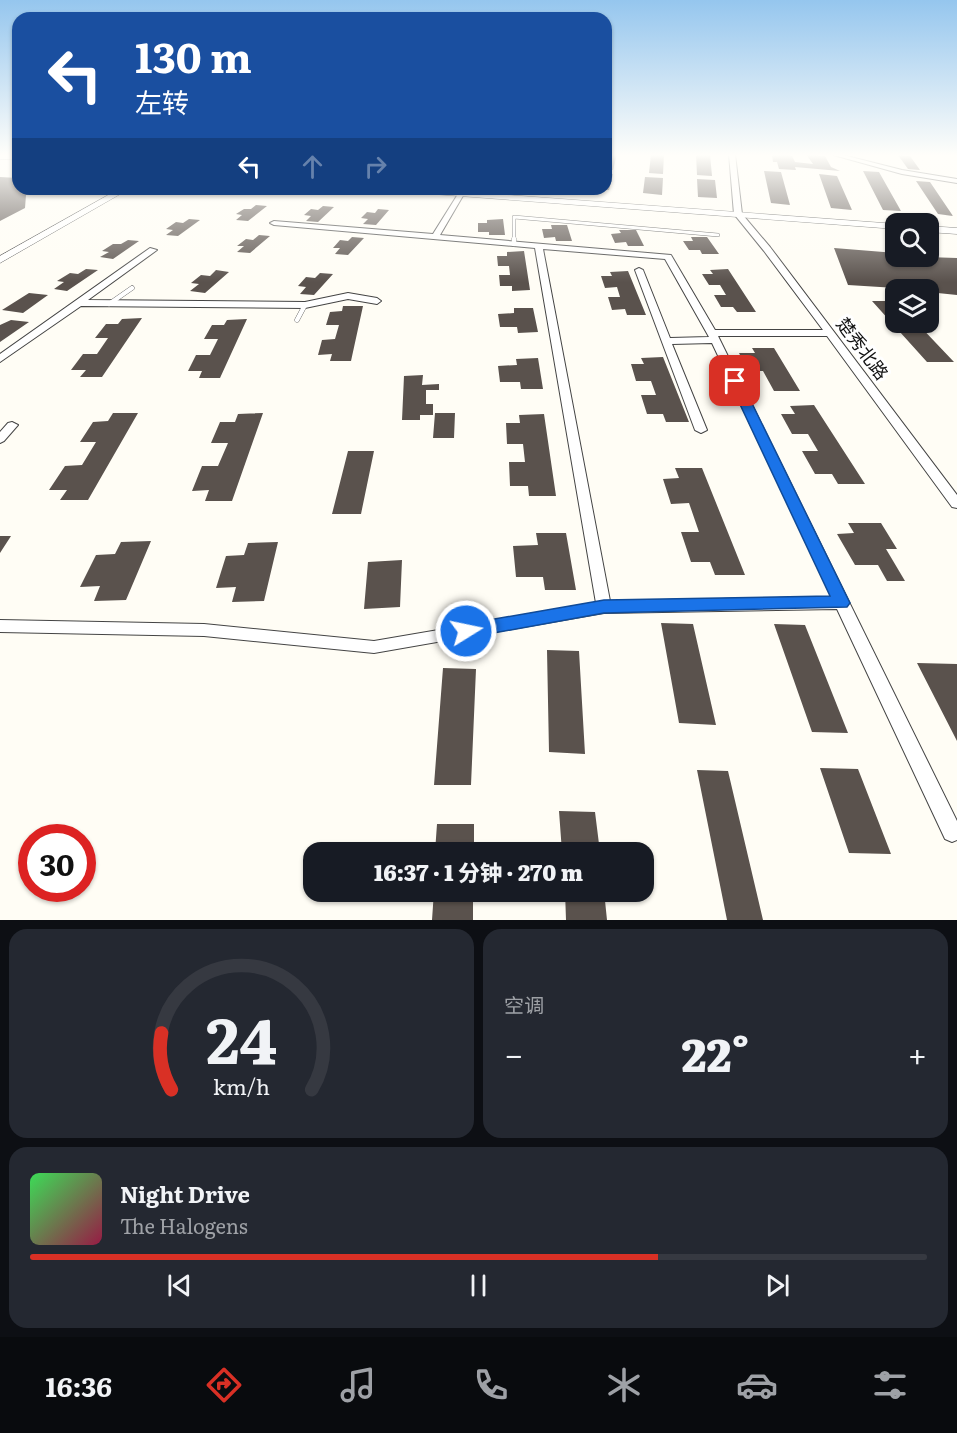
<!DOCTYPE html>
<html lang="zh">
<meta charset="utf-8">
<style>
:root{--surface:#171b24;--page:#242831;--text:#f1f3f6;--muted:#9ea1a6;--line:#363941;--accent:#d93025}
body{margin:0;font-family:Literata,"Noto Sans SC",serif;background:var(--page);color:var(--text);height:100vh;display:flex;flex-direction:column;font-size:22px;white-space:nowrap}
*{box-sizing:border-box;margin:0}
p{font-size:20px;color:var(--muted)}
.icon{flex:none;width:33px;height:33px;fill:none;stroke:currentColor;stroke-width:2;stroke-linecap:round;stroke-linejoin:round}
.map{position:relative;height:920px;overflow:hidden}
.panel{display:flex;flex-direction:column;gap:9px;padding:9px;background:#0d0f14;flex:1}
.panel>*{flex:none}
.hud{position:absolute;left:12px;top:12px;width:600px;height:183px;border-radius:18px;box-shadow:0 2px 4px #0004;background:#1a4fa0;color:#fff;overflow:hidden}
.buttons{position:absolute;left:885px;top:213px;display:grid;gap:12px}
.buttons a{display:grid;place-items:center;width:54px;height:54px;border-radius:12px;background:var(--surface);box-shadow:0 2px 4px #0004;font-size:30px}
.speed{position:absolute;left:18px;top:824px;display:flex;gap:12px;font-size:30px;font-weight:700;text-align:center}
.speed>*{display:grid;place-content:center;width:78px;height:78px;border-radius:50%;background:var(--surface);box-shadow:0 2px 4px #0004;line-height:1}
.speed .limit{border:9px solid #d22;background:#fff;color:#111}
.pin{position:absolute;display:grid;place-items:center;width:51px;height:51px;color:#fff;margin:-26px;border-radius:12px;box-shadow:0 3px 9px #0006}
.me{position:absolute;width:66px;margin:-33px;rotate:80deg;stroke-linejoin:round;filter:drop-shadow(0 0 4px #0008)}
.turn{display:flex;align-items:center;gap:21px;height:126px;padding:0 24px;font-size:27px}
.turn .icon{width:78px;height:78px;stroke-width:2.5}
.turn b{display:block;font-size:42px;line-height:51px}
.lanes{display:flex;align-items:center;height:57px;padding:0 24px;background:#0003;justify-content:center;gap:30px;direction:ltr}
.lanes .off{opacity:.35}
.big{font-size:45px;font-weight:800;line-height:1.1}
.panel .card{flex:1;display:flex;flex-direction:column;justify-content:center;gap:9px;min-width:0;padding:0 21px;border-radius:18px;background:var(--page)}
.panel .dial{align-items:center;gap:0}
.dial svg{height:156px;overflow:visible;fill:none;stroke:var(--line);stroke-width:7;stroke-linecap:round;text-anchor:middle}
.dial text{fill:var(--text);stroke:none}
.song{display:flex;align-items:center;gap:18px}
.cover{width:72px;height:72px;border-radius:9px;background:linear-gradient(135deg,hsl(130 70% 55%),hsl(340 70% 35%))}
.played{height:6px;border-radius:3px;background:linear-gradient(90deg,var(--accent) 70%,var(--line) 70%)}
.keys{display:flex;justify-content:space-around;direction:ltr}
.heat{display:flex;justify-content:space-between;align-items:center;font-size:33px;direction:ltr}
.panel .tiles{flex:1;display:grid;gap:9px;grid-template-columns:1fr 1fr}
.card:last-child{grid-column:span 2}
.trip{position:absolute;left:303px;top:842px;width:351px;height:60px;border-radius:18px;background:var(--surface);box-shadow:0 2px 4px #0004;font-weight:800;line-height:60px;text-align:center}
.dock{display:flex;height:96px;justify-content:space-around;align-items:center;background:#090b0e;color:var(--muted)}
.dock .icon{width:42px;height:42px}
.dock .selected{color:var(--accent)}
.dock b{font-size:27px;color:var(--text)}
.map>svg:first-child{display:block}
.building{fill:#5a524d}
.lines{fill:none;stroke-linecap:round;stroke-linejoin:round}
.service-far1-casing{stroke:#444;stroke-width:4}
.service-casing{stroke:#444;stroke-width:5}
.minor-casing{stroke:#444;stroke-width:2}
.tertiary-casing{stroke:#444;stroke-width:1}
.service-far1{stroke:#fff;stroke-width:3}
.service{stroke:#fff;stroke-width:4.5}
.minor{fill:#fff;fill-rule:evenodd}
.tertiary{fill:#fff;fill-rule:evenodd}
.route{fill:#1a73e8;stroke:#114b97;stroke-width:1.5}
.labels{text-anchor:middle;stroke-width:6;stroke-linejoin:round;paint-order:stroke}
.street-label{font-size:18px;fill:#111;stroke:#fff}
</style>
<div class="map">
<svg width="957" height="920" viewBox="0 0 957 920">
<rect width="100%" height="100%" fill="#fffdf5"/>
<!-- building -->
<path class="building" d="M606 154H617L613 170H606Z
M651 154H664L663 174 649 173Z
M696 154H710L712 176 697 175Z
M772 154H791L795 162 813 164 806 154 825 156 831 167 840 171 795 167 796 170 779 169 777 162H773Z
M898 155 910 156 920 170 908 169Z
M764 171 781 172 790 205 771 203Z
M863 171 879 172 901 211 883 210Z
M606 173 613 174 609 190H606Z
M819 174 837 176 852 210 831 208Z
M0 177 18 178V189H39V193L26 195 25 208 0 221Z
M645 177 663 178 662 195 643 193Z
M697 179 715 180 717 198 698 197Z
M916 181 930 182 953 216 938 214Z
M256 205 267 206 248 221 236 220 242 215 236 214 244 209H251Z
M323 206 334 207 318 222 306 221 311 216 304 215 311 209 318 210Z
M378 209 389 210 376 225 363 224 368 219 361 218 367 212 375 213Z
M189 219 200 220 178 236 166 235 173 230 166 229 176 222 183 223Z
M503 219 505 235H489V232H478V223H487V220Z
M551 225H567L572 241H556L555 237 544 238 542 229H552Z
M619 230H636L644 246H628L626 242 615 243 611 234 621 233Z
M259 235 270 236 250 253 237 252 244 246H237L246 239 253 240Z
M352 237 364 238 348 255 335 254 340 248H333L340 240 348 241Z
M691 237H707L719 254H702L700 250H689L683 241H693Z
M128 240 139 241 113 259 100 257 109 252 102 251 113 244H121Z
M834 248 896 253V256L957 258V295L928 292V290L848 285Z
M524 251 530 290 512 291V286H500L499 275H510L509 266H498L497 256H507V252Z
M86 269 98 270 67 291 54 289 64 282 57 281 70 273 78 274Z
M728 269 756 312H737L733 307H721L714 295H726L720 285H709L702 274H713L710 270Z
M216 270 229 272 205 293 190 291 199 284 191 283 201 275 210 276Z
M628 271 646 315H627L625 309 612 310 608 297H620L617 287 605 288 601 276H612L610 272Z
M320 273 333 274 314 295 300 294 306 287 298 286 306 277 315 278Z
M29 293 48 295 23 313 2 310Z
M872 301H896V322H916L954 362H927Z
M343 306H363L351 361H330L332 354 318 355 322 340 335 339 339 325H326L330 312 342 311Z
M514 308H533L538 332 518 333 517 327H500L498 314 514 313Z
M142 318 102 377H80L86 370H71L83 354H97L108 338H95L106 324H118L122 319Z
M247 319 220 378H199L202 371H188L196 355H210L218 339H204L212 325H224L227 320Z
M11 320 29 322 0 342V325Z
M752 348H774L800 391H774L763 371H748L739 353H755Z
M663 357 689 422H666L663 414H647L641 395H656L651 381H636L631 364H644L641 358Z
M538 358 543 389H521L520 382H500L498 366 517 365 516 359Z
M423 375 422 385 439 384V390H426V404H433V415H420V420H402L404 376Z
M814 405 865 484H838L832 474H815L802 451H818L808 434H792L781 414H795L790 406Z
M113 413H138L88 500H60L67 490H49L65 466 82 465 96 442H80L93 422 108 421Z
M263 413 232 501H205L209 490 192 491 202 466H218L228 443H211L220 422H235L238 414Z
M435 413H455L454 438H433Z
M544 414 556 496H529L528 486H510L509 462H525L523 444H507L506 423H520L519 415Z
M348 451H374L361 514H332Z
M675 468H702L745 575H715L710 562H691L681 532H699L689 503 671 504 663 479 679 478Z
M848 523H881L897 549H886L905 581H887L878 565H855L837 534 854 533Z
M536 533H566L576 590H545L543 577H516L513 546 538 545Z
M0 536H11L0 553Z
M151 541 126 600 94 601 100 586 80 587 96 555 115 554 121 542Z
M278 542 264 601 232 602 236 587 216 588 226 556 244 555 248 543Z
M402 560 400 607 364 609 368 562Z
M661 623 693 624 716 725 679 723Z
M774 624 805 625 848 733 812 732Z
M547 650 579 651 585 754 549 752Z
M917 663 957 664V741Z
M443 668 476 669 471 785H434Z
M820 768 858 769 891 854 849 853Z
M697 770 728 771 763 920H727Z
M559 811 595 812 600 852H562Z
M437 824H474V852H435Z
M434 891H473V920H432Z
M565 891H604L607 920H566Z"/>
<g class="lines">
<!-- service-far1 casing -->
<g class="service-far1-casing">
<path id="service-far1" d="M514 240V217L718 235"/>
</g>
<!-- service casing -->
<g class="service-casing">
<path id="service" d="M514 239V244
M109 304 132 288
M297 320 305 305"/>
</g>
<!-- minor casing -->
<g class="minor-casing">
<path id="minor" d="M729 154H735L742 214 770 247 957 495V508L952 507 827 336H718L957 821V840L952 842 945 839 837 609 604 613 374 653 204 636 0 632V620L204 624 374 641 596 603 535 248 274 225 270 223 274 221 433 234 458 194 461 192 464 194 440 235 671 255 715 330H823L764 251 734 214ZM543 249 665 259 709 337 670 338 643 270 639 268 635 270 695 430 701 433 707 430 672 344 712 343 832 597 610 601Z
M830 154H839L902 170 957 179V183L902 174Z
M150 248 157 250 88 300 305 302 348 293 377 298 381 301 377 304 348 299 305 308 81 306 0 362V354Z
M12 422 18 425 4 441 0 443V432L8 423Z"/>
</g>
<!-- tertiary casing -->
<g class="tertiary-casing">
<path id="tertiary" d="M0 155 18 156V160L0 159Z
M119 189H129L0 263V256Z
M389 189H427L897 224 896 229 393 191Z
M928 226 957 228V234L928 232Z"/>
</g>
<!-- service-far1 -->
<use href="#service-far1" class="service-far1"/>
<!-- service -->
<use href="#service" class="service"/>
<!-- minor -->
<use href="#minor" class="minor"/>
<!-- tertiary -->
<use href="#tertiary" class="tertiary"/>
</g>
<!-- sky -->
<linearGradient id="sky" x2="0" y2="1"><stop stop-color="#95c6ee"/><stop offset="0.55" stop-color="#fffefa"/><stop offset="1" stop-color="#fffefa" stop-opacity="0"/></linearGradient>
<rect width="957" height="282" fill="url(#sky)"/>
<!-- route -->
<path class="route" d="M735 377 741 381 850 603 847 607 604 613 466 638 460 636 457 631 460 626 466 624 604 600 830 596 729 381Z"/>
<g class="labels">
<!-- street labels -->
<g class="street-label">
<text transform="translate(862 349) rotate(53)" y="6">楚秀北路</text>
</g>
</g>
</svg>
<div class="buttons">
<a><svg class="icon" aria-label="search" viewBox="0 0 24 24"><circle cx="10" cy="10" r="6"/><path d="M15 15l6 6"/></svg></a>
<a><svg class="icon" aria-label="layers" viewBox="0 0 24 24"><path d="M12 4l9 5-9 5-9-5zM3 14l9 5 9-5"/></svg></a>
</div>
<div class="speed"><div class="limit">30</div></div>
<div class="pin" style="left:735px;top:381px;background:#d93025"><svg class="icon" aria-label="arrive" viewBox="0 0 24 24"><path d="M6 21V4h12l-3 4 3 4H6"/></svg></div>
<svg class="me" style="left:466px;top:631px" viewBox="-20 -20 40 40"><circle r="17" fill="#1a73e8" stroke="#fff" stroke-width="3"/><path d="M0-11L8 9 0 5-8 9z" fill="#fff"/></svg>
<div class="trip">16:37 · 1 分钟 · 270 m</div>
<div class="hud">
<div class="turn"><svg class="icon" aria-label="left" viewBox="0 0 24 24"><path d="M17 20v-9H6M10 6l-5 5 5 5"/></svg><div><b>130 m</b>左转</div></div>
<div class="lanes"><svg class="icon" aria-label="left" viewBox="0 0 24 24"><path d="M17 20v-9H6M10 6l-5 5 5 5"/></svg><svg class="icon off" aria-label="ahead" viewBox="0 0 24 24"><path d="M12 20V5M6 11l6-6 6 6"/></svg><svg class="icon off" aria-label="right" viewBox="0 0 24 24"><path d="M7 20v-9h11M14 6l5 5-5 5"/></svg></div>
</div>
</div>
<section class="panel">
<div class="tiles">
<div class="card dial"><svg viewBox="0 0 100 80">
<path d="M14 69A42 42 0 1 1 86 69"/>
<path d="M14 69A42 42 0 0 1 9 40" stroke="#d93025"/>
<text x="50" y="56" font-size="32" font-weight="700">24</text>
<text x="50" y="72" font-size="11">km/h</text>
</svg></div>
<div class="card"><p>空调</p>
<div class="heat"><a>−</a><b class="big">22°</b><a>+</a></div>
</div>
<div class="card">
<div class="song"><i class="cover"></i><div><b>Night Drive</b><p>The Halogens</p></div></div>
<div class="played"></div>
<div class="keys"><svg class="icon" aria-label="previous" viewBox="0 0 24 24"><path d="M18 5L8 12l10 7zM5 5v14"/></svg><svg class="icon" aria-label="pause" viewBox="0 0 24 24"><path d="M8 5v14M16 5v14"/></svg><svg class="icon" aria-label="next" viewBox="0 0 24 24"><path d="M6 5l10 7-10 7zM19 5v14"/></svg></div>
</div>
</div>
</section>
<nav class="dock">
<b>16:36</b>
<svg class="icon selected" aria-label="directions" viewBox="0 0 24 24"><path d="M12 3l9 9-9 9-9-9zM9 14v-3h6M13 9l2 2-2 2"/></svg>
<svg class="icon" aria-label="music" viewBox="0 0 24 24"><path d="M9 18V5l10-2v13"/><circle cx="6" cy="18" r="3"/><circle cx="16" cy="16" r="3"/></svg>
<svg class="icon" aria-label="phone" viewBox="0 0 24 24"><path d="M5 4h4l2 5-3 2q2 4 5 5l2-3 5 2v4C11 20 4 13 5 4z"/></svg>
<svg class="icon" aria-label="climate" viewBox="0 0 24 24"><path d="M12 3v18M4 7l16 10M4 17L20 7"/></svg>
<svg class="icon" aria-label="car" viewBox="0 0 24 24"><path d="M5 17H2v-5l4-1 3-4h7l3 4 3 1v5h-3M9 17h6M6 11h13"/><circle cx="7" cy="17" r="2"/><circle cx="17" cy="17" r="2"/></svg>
<svg class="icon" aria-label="filters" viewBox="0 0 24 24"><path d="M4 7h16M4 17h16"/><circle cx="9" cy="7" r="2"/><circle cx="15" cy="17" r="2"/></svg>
</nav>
